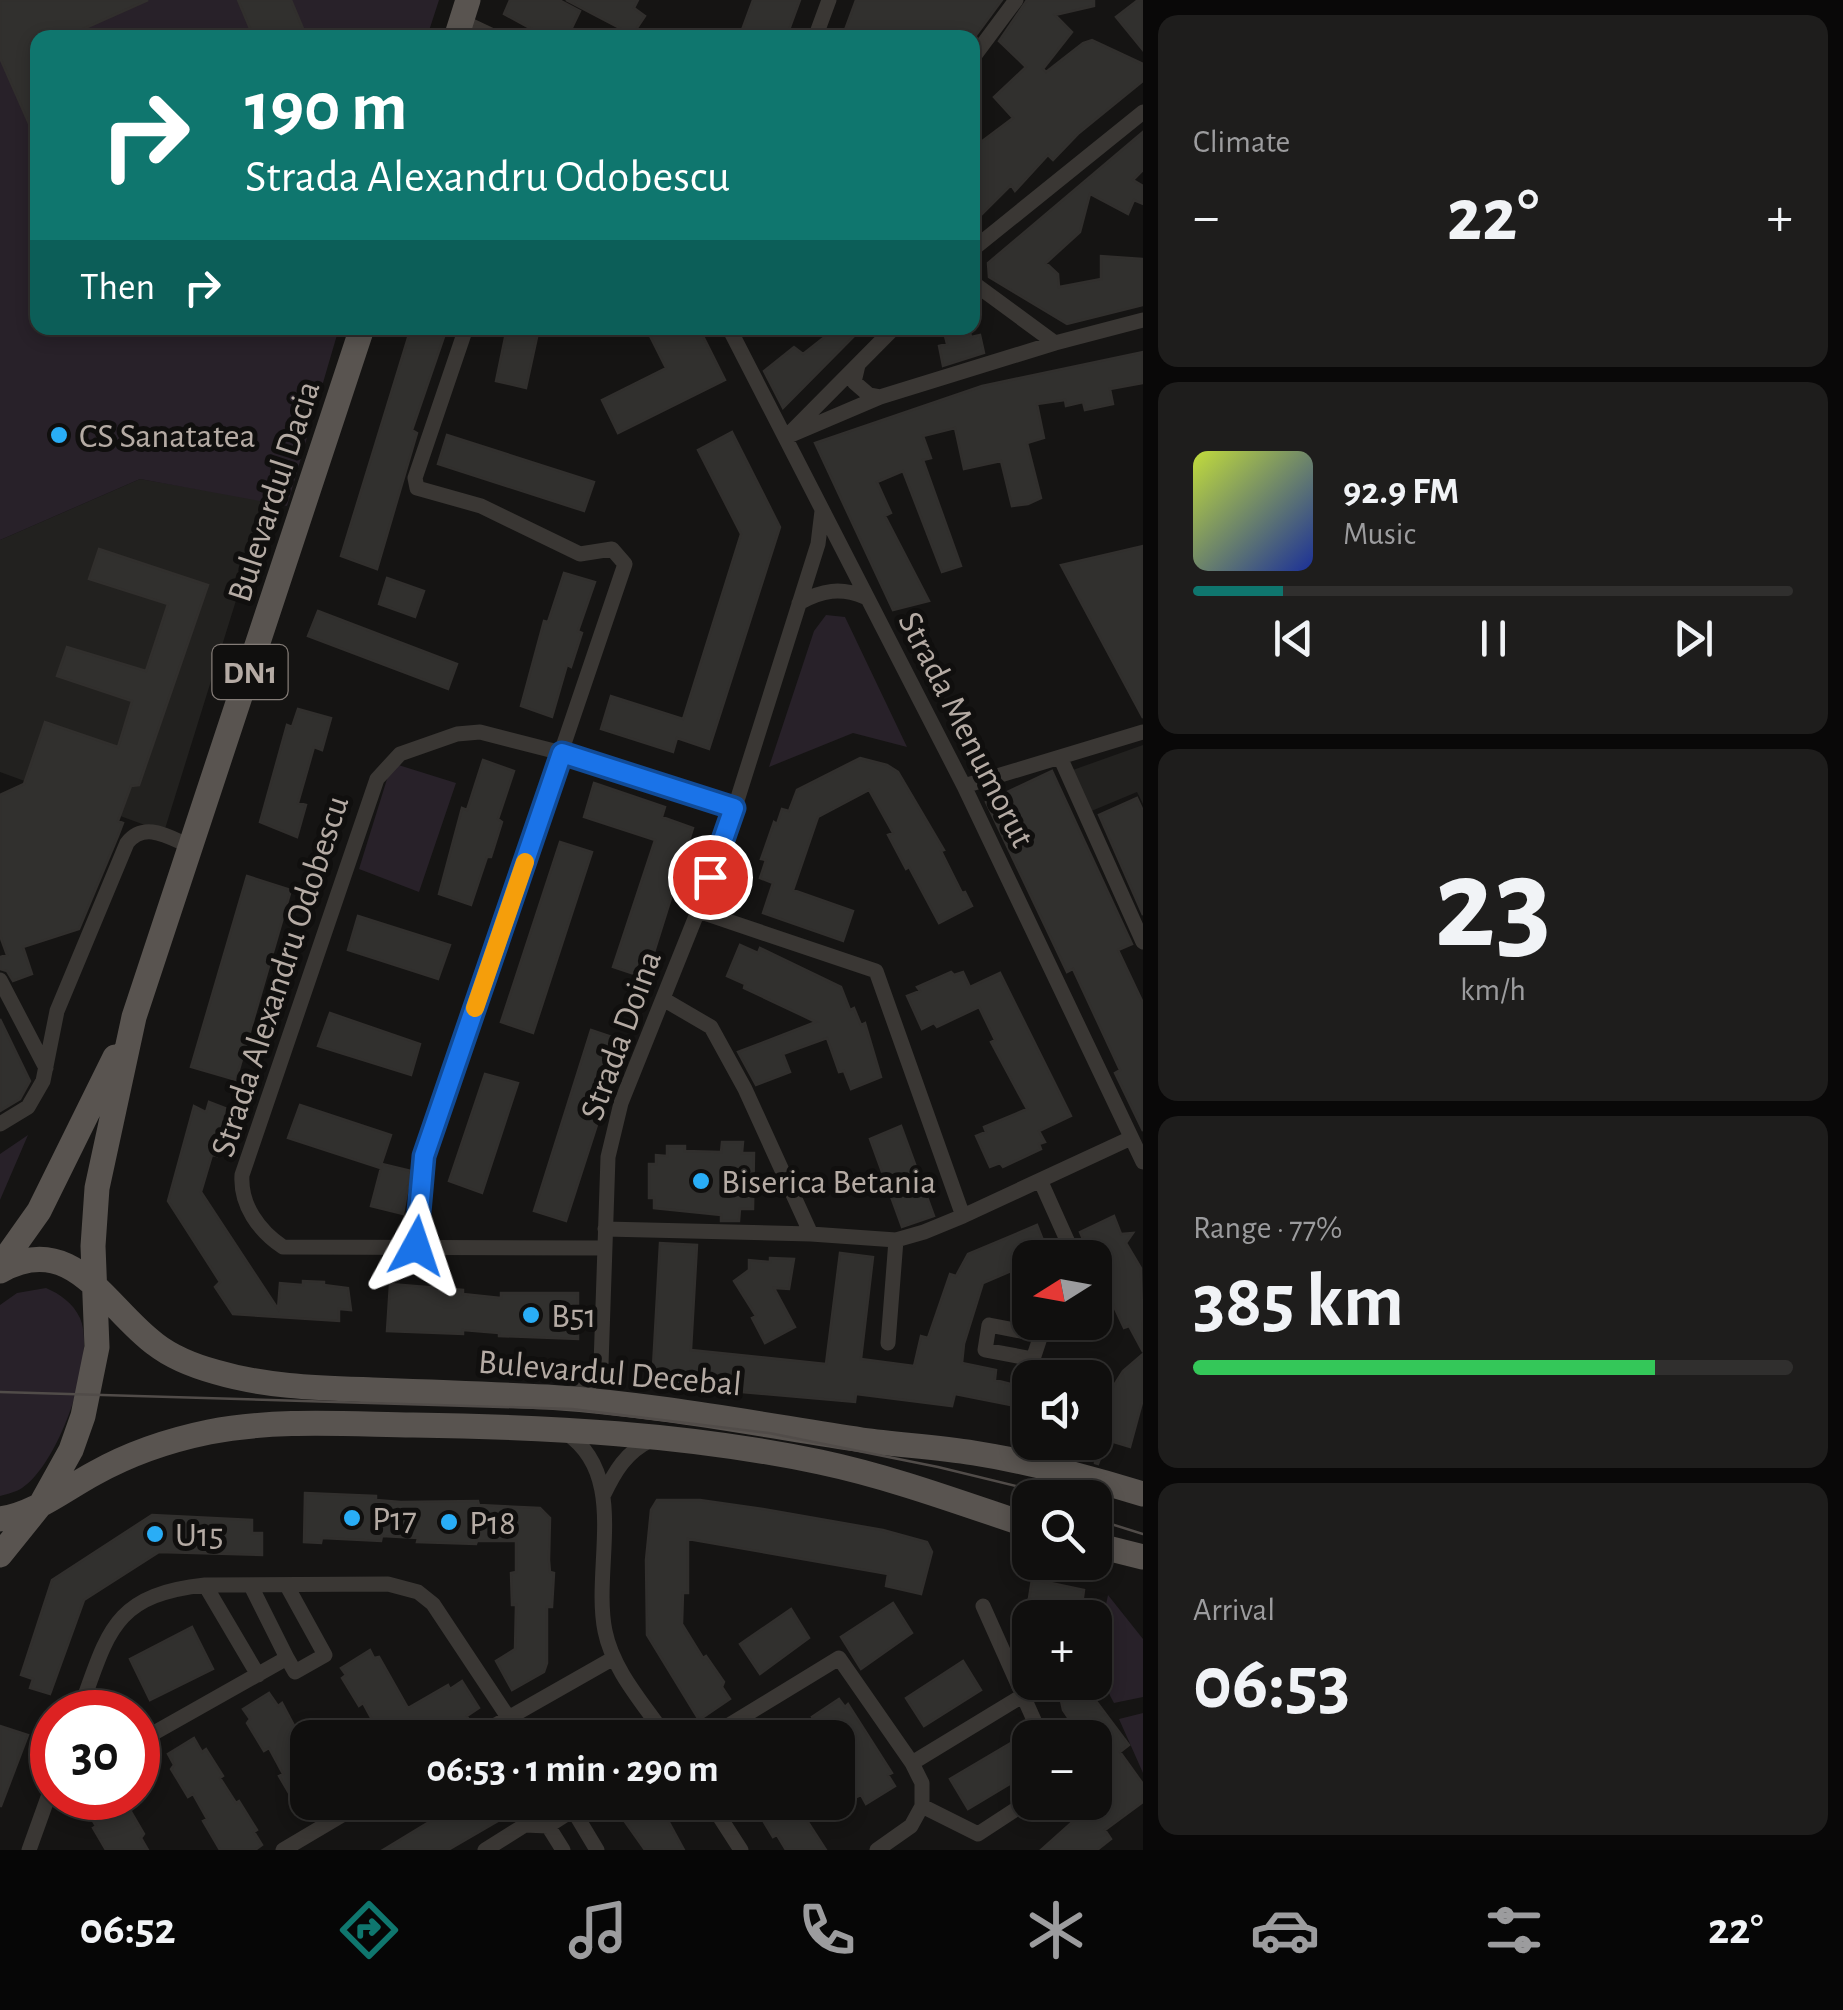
<!DOCTYPE html>
<meta charset="utf-8">
<style>
:root{--surface:#100f0e;--page:#1e1d1c;--text:#f1f3f6;--muted:#9c9c9e;--line:#302f2e;--accent:#0f766e}
body{margin:0;font-family:"Alegreya Sans",sans-serif;background:var(--page);color:var(--text);height:100vh;display:flex;flex-direction:column;font-size:38px;white-space:nowrap}
*{box-sizing:border-box;margin:0}
p{font-size:32px;color:var(--muted)}
.icon{flex:none;width:55px;height:55px;fill:none;stroke:currentColor;stroke-width:2;stroke-linecap:round;stroke-linejoin:round}
.map{position:relative;flex:1;overflow:hidden}
.drawer{display:flex;flex-direction:column;gap:15px;padding:15px;background:#090808;width:700px}
.drawer>*{flex:none}
.top-card{position:absolute;left:30px;top:30px;width:950px;height:305px;border-radius:20px;box-shadow:0 5px 15px #0003,0 0 0 2px var(--line);background:#0f766e;color:#fff;overflow:hidden}
.needle{width:65px;rotate:259deg}
.tools{position:absolute;left:1012px;top:1240px;display:grid;gap:20px}
.tools a{display:grid;place-items:center;width:100px;height:100px;border-radius:20px;background:var(--surface);box-shadow:0 5px 15px #0003,0 0 0 2px var(--line);font-size:50px}
.speed{position:absolute;left:30px;top:1690px;display:flex;gap:20px;font-size:50px;font-weight:700;text-align:center}
.speed>*{display:grid;place-content:center;width:130px;height:130px;border-radius:50%;background:var(--surface);box-shadow:0 5px 15px #0003,0 0 0 2px var(--line);line-height:1}
.speed .limit{border:15px solid #d22;background:#fff;color:#111}
.pin{position:absolute;display:grid;place-items:center;width:85px;height:85px;color:#fff;margin:-42px;border:5px solid #fff;border-radius:50%;box-shadow:0 2px 10px #0007}
.me{position:absolute;width:110px;margin:-55px;rotate:5deg;stroke-linejoin:round;filter:drop-shadow(0 0 8px #0008)}
.turn{display:flex;align-items:center;gap:35px;height:210px;padding:0 50px;font-size:45px}
.turn .icon{width:130px;height:130px;stroke-width:2.5}
.turn b{display:block;font-size:70px;line-height:85px}
.then{display:flex;align-items:center;height:95px;padding:0 50px;background:#0003;gap:20px;font-size:38px}
.big{font-size:75px;font-weight:700;line-height:1.1}
.drawer .tile{flex:1;display:flex;flex-direction:column;justify-content:center;gap:15px;min-width:0;padding:0 35px;border-radius:20px;background:var(--page)}
.drawer .dial{align-items:center;gap:0}
.dial b{font-size:130px;line-height:1}
.song{display:flex;align-items:center;gap:30px}
.cover{width:120px;height:120px;border-radius:15px;background:linear-gradient(135deg,hsl(70 70% 55%),hsl(230 70% 35%))}
.played{height:10px;border-radius:5px;background:linear-gradient(90deg,var(--accent) 15%,var(--line) 15%)}
.keys{display:flex;justify-content:space-around;direction:ltr}
.heat{display:flex;justify-content:space-between;align-items:center;font-size:55px;direction:ltr}
.charge{height:15px;border-radius:8px;background:linear-gradient(90deg,#34c759 77%,var(--line) 0)}
.trip{position:absolute;left:290px;top:1720px;width:565px;height:100px;border-radius:20px;background:var(--surface);box-shadow:0 5px 15px #0003,0 0 0 2px var(--line);font-weight:700;line-height:100px;text-align:center}
.dock{display:flex;height:160px;justify-content:space-around;align-items:center;background:#060606;color:var(--muted)}
.dock .icon{width:70px;height:70px}
.dock .current{color:var(--accent)}
.dock b{font-size:45px;color:var(--text)}
main{display:flex;flex:1;min-height:0}
.map>svg:first-child{display:block}
.built{fill:#22211f}
.green{fill:#282129}
.building{fill:#31302e;stroke:#312f2d;stroke-width:2.5}
.lines{fill:none;stroke-linecap:round;stroke-linejoin:round}
.minor{stroke:#3a3734;stroke-width:15}
.primary{stroke:#595450;stroke-width:25}
.tram{stroke:#514c49;stroke-width:2.5}
.route-casing{stroke:#114b97;stroke-width:25}
.route{stroke:#1a73e8;stroke-width:18}
.slow{stroke:#f59e0b;stroke-width:18}
.poi-dot{fill:#29adf6;stroke:#100f0e;stroke-width:4}
.labels{text-anchor:middle;stroke-width:10;stroke-linejoin:round;paint-order:stroke}
.shield{fill:#100f0e;stroke:#847c77;stroke-width:2.5}
.shield-label{font-size:32px;font-weight:bold;fill:#b5aba4}
.poi-label{font-size:35px;fill:#b5aba4;stroke:#100f0e;text-anchor:start}
.street-label{font-size:35px;fill:#b5aba4;stroke:#100f0e}
</style>
<main>
<div class="map">
<svg width="1143" height="1850" viewBox="0 0 1143 1850">
<rect width="100%" height="100%" fill="#151413"/>
<!-- built -->
<path class="built" d="M140 479 267 501 164 832 0 772V540Z
M1143 745V804L1137 792 1089 812 1070 771Z"/>
<!-- green -->
<path class="green" d="M0 0H439L427 37 38 38V328H339L287 506 140 479 0 540Z
M826 615 845 617 907 747 853 733 769 767 814 631Z
M392 763 456 783 419 892 359 869Z
M28 1135 0 1200V1154Z
M46 1288C60 1294 73 1303 80 1318 97 1357 58 1465 22 1488 16 1492 7 1494 0 1496V1305L17 1293Z
M1108 1595 1143 1639V1697L1114 1703C1094 1668 1100 1633 1108 1595Z
M1143 1713V1773L1119 1719Z"/>
<!-- building -->
<path class="building" d="M0 0H148L63 38H38V144L0 58Z
M238 0H291L307 38H254Z
M510 0H559L580 11 567 38H548L504 14Z
M566 0H638L634 8 645 16 635 31 629 33Z
M753 0H800L786 38H739Z
M856 0H1002L974 38H842Z
M1027 0H1094V6L1055 15 1072 32 1043 69 1046 72 1083 43 1092 40 1143 64V81L1079 133 1053 160 1048 155 1015 191 1011 185 972 224V134L981 142 1013 118 994 97 1026 67 999 41Z
M1138 0H1143V50L1116 17Z
M1143 132V170L1133 180 1143 186V204L1134 200 1128 214 1090 194 1080 232 1046 263 1058 274 1059 287 1101 279V256L1143 259V305L1067 324 989 277 988 263Z
M411 328H447L412 430 417 433 377 569 341 556Z
M507 328H539L526 388 496 381Z
M646 328H699L725 380 618 433 602 400 666 368Z
M836 328H862L783 408 764 371 794 347 803 354Z
M943 328H969L971 337 980 335 984 353 943 366 939 346 947 344Z
M1143 352V383L1110 389 1113 404 1085 410 1083 402 1066 406 1065 400 1037 404 1044 438 1027 443 1041 498 1028 504 1012 506 1001 461 964 469 955 428 923 436 931 458 923 460 961 566 942 572 903 471 877 482 891 513 885 516 929 601 893 610 815 443 982 386Z
M732 432 780 527 709 749 677 738 673 752 601 729 611 696 683 719 741 534 698 450Z
M447 435 594 482 584 511 438 464Z
M1143 546V718L1061 565Z
M99 549 208 585 139 785 131 786 118 821 123 823 118 836 79 929 23 947 32 974 13 981 7 971 0 969V957L7 955 0 936V795L24 784 45 722 118 747 132 701 57 676 67 647 146 671 168 604 89 579Z
M564 573 595 582 578 631 582 633 571 667 567 665 552 717 521 706 544 621 548 622Z
M387 578 424 591 415 617 379 604Z
M318 611 457 664 448 689 308 636Z
M298 709 331 718 322 750 314 747 298 803 306 805 297 837 260 822 287 725 292 727Z
M860 758 887 765 898 772 944 850 941 851 962 893 965 892 972 906 939 923 909 867 906 869 888 835 893 833 869 790 818 817 793 890 853 911 843 941 763 913 773 883 760 878 766 860 761 859 774 822 777 824 782 809 789 811 797 790Z
M483 760 514 771 498 819 502 822 491 857H487L471 905 439 894 462 808 467 810Z
M1052 771 1132 944 1118 950 1143 1003V1131L1115 1073 1120 1070 1073 969 1067 972 986 802Z
M594 783 665 807 662 817 693 828 646 978 613 967 655 840 584 817Z
M1137 798 1143 811V915L1099 815Z
M560 842 592 852 533 1033 501 1022Z
M247 876 291 890 236 1080 191 1067Z
M358 916 450 945 438 979 348 950Z
M740 945 758 953 760 948 841 987 850 1010 854 1008 861 1025 865 1023 881 1077 851 1089 844 1071 839 1072 827 1038 783 1054 790 1072 756 1085 738 1052 816 1022 744 988 745 984 727 976Z
M951 972 954 975 963 972 970 987 1000 973 1071 1116 1039 1131 1045 1142 1039 1144 1041 1149 1003 1167 1000 1163 990 1167 976 1136 986 1132 984 1127 1027 1109 991 1042 995 1040 979 1007 937 1027 934 1023 922 1029 907 996 920 991 917 987Z
M330 1013 420 1044 411 1075 318 1046Z
M0 1019 30 1081 20 1099 0 1111Z
M591 1030 624 1041 566 1221 534 1211Z
M485 1074 518 1083 482 1193 449 1181Z
M209 1102 230 1110 220 1135 224 1137 217 1156 212 1155 201 1192 278 1309 280 1283 303 1285V1281L324 1282V1285L348 1288 351 1310 339 1309V1321L233 1314 215 1287 220 1282 168 1201 194 1106 206 1112Z
M300 1105 391 1135 380 1168 288 1138Z
M901 1126 934 1216 902 1227 870 1139Z
M722 1142H743L742 1153H754L753 1209H740L739 1221H721V1215L654 1208V1198H649V1164H656V1155L667 1156V1146H685V1151L721 1152Z
M382 1164 411 1171 403 1214 371 1206Z
M1114 1216 1121 1234 1133 1233 1126 1243 1141 1268 1143 1352 1129 1326 1124 1328 1095 1266V1258H1091L1080 1232Z
M1037 1225 1050 1258H1030V1263L983 1283 964 1344 962 1363 996 1370 995 1380 1030 1389V1409L955 1394 952 1406 856 1394 855 1402 652 1384 660 1243 697 1245 691 1350 826 1364 840 1253 873 1257 861 1359 914 1366 921 1336 928 1338 950 1274 956 1276 968 1254Z
M770 1258 794 1259 789 1289 774 1288 795 1327 765 1343 752 1318 756 1316 734 1281 749 1270V1260L770 1262Z
M390 1284 463 1290V1294L501 1298V1293H578V1339L499 1336V1333L463 1330V1334L387 1331Z
M1143 1354V1399L1130 1447 1107 1440 1098 1464 1095 1463V1415L1123 1371Z
M305 1493 376 1496V1500L401 1502 478 1501 479 1505 540 1508 550 1518 549 1560 550 1572 554 1573 552 1607H547V1663L544 1672 512 1690 496 1661 515 1649 516 1605H512L511 1573 516 1572V1541H477L476 1544 417 1542 418 1538 382 1536 381 1541 322 1538 321 1543 304 1542Z
M657 1500H700L763 1509 883 1530 927 1542 932 1552 921 1594 886 1586 888 1574 688 1539V1593H683L682 1624 703 1658 706 1656 724 1682 722 1687 730 1699 699 1720 647 1635 646 1560 651 1510Z
M152 1515 252 1520V1533H262V1555L159 1552 84 1600 50 1694 30 1688 33 1679 21 1675 52 1580Z
M1032 1579 1084 1590 1080 1618H1049L1050 1612 1027 1611Z
M893 1603 912 1633 861 1669 841 1637Z
M791 1609 809 1638 760 1674 740 1644Z
M192 1627 213 1669 150 1700 130 1659Z
M370 1650 374 1658 379 1657 408 1708 448 1685 450 1689 462 1681 479 1708 467 1716 469 1720 439 1738H420L415 1729 401 1738H382L363 1703 359 1706 342 1678 346 1675 341 1668Z
M963 1661 981 1690 924 1726 906 1698Z
M1057 1682H1091L1093 1697 1129 1745 1120 1752 1143 1784V1802L1105 1830 1111 1839 1097 1850H1041L1088 1808 1085 1802H1095V1770L1102 1765 1095 1755V1738H1082L1063 1710Z
M269 1693 278 1706 282 1703 308 1752V1798L296 1805 279 1776 283 1774 269 1748 264 1751 247 1723 250 1719 243 1709Z
M839 1699 845 1707 848 1704 892 1773 888 1775 895 1786 866 1804 861 1795 857 1797 840 1770 844 1767 838 1758V1738H820L813 1728 817 1726 812 1717Z
M0 1726 28 1735 1 1806H0Z
M194 1738 202 1752 206 1749 223 1776 220 1778 236 1803 239 1801 257 1830 254 1832 262 1845 255 1850H220L203 1821 207 1819 193 1794 188 1797 171 1769 174 1765 168 1754Z
M1016 1740 1030 1765V1772L968 1809 950 1779Z
M119 1799 123 1807 127 1805 144 1834 141 1838 148 1850H106L93 1828 96 1826 90 1816Z
M462 1802H494L503 1818 448 1850H383Z
M611 1802H658L684 1850H645Z
M756 1802H801L808 1813 804 1816 826 1850H786L777 1835 773 1837 756 1809 759 1808Z"/>
<g class="lines">
<!-- minor -->
<path class="minor" d="M461 21 497 38
M815 38 829 0
M972 59 1016 0
M972 250 1143 112
M972 282 1055 343
M729 328 964 786 1143 1162
M858 365 854 382 869 395 880 397
M792 431 894 328
M786 437 880 397 1055 343 1143 320
M799 603C822 590 841 587 865 597
M1060 757 1143 942
M964 786 1143 732
M698 911 876 971 963 1216
M0 980 46 1068
M663 999 711 1027 745 1089 811 1234
M0 1124 28 1107 43 1081 57 1011 127 843C145 820 170 838 192 847
M1041 1182 1075 1258
M605 1229 811 1234 896 1240 924 1232 963 1216 1131 1138
M416 1246 424 1156 625 564 612 549 580 554 481 506 417 488 415 478 466 328
M604 1248 283 1247C259 1231 240 1205 242 1175L377 779 400 754 457 734 480 732 562 753 735 807
M1095 1301 1098 1307 1095 1309
M1041 1335 1033 1359 985 1350 989 1325 1041 1335 1067 1322
M888 1343 896 1240
M568 1395 590 1384 601 1365 608 1157 621 1103 698 911 735 807 818 544 822 511
M566 1433C630 1476 592 1567 605 1631 613 1671 644 1704 667 1738
M603 1496C615 1471 626 1452 651 1440
M205 1585 258 1675
M287 1586 325 1655 295 1672 287 1658
M983 1606 1042 1738
M79 1712C108 1634 111 1595 205 1585L388 1584 418 1592 433 1604 508 1717
M473 1738 612 1659
M708 1738 839 1658 912 1763 922 1783V1806L911 1826 877 1850
M138 1742 287 1658 251 1586
M912 1763 1022 1696
M710 1802 741 1850
M922 1806 978 1834 1030 1800
M548 1826 573 1810 597 1850
M29 1850 52 1786
M283 1850 364 1802
M485 1850 525 1825 548 1826 563 1850"/>
<!-- primary -->
<path class="primary" d="M456 38 468 0
M0 1266 39 1211 115 1057
M0 1271C73 1230 105 1307 155 1344 173 1358 194 1366 216 1372 267 1387 320 1388 373 1390 431 1392 489 1394 547 1397 653 1404 757 1424 862 1440 899 1445 937 1447 974 1453 1031 1462 1088 1477 1143 1494
M0 1519C35 1514 65 1489 95 1473 129 1454 170 1440 209 1432 276 1419 344 1424 413 1425 549 1427 686 1434 820 1462 891 1477 961 1503 1030 1526
M1095 1545 1143 1557
M0 1555 41 1504 71 1450 83 1416 97 1347 93 1246 97 1188 134 1017 362 328"/>
<!-- tram -->
<path class="tram" d="M0 1392 572 1409 769 1433 938 1467 1065 1498
M1095 1519 1143 1534"/>
</g>
<g class="lines">
<!-- route casing -->
<g class="route-casing">
<path id="route" d="M416 1246 424 1156 562 753 734 808 710 877"/>
</g>
<!-- route -->
<use href="#route" class="route"/>
<!-- slow -->
<path class="slow" d="M475 1008 525 862"/>
</g>
<!-- markers -->
<g class="poi-dot">
<circle cx="59" cy="435" r="10"/>
<circle cx="701" cy="1181" r="10"/>
<circle cx="531" cy="1315" r="10"/>
<circle cx="352" cy="1518" r="10"/>
<circle cx="449" cy="1522" r="10"/>
<circle cx="155" cy="1534" r="10"/>
</g>
<g class="labels">
<!-- shield labels -->
<rect class="shield" x="212.5" y="645" width="75" height="54" rx="8"/>
<g class="shield-label">
<text x="250" y="683">DN1</text>
</g>
<!-- poi labels -->
<g class="poi-label">
<text x="79" y="447">CS Sanatatea</text>
<text x="721" y="1193">Biserica Betania</text>
<text x="551" y="1327">B51</text>
<text x="372" y="1530">P17</text>
<text x="469" y="1534">P18</text>
<text x="175" y="1546">U15</text>
</g>
<!-- street labels -->
<g class="street-label">
<text transform="translate(273 491) rotate(-72)" y="12">Bulevardul Dacia</text>
<text transform="translate(967 729) rotate(63)" y="12">Strada Menumorut</text>
<text transform="translate(279 976) rotate(-72)" y="12">Strada Alexandru Odobescu</text>
<text transform="translate(620 1035) rotate(-70)" y="12">Strada Doina</text>
<text transform="translate(610 1372) rotate(5)" y="12">Bulevardul Decebal</text>
</g>
</g>
</svg>
<div class="tools">
<a><svg class="needle" viewBox="-14 -14 28 28"><path d="M0-13l5 13h-10z" fill="#e53935"/><path d="M0 13l5-13h-10z" fill="#9c9c9e"/></svg></a>
<a><svg class="icon" aria-label="sound" viewBox="0 0 24 24"><path d="M4 9h4l5-4v14l-5-4H4zM17 9q2 3 0 6"/></svg></a>
<a><svg class="icon" aria-label="search" viewBox="0 0 24 24"><circle cx="10" cy="10" r="6"/><path d="M15 15l6 6"/></svg></a>
<a>+</a>
<a>−</a>
</div>
<div class="speed"><div class="limit">30</div></div>
<div class="pin" style="left:710px;top:877px;background:#d93025"><svg class="icon" aria-label="arrive" viewBox="0 0 24 24"><path d="M6 21V4h12l-3 4 3 4H6"/></svg></div>
<svg class="me" style="left:416px;top:1246px" viewBox="-20 -20 40 40"><path d="M0-17L14 15 0 8-14 15z" fill="#1a73e8" stroke="#fff" stroke-width="4"/></svg>
<div class="trip">06:53 · 1 min · 290 m</div>
<div class="top-card">
<div class="turn"><svg class="icon" aria-label="right" viewBox="0 0 24 24"><path d="M7 20v-9h11M14 6l5 5-5 5"/></svg><div><b>190 m</b>Strada Alexandru Odobescu</div></div>
<div class="then">Then<svg class="icon" aria-label="right" viewBox="0 0 24 24"><path d="M7 20v-9h11M14 6l5 5-5 5"/></svg></div>
</div>
</div>
<section class="drawer">
<div class="tile"><p>Climate</p>
<div class="heat"><a>−</a><b class="big">22°</b><a>+</a></div>
</div>
<div class="tile">
<div class="song"><i class="cover"></i><div><b>92.9 FM</b><p>Music</p></div></div>
<div class="played"></div>
<div class="keys"><svg class="icon" aria-label="previous" viewBox="0 0 24 24"><path d="M18 5L8 12l10 7zM5 5v14"/></svg><svg class="icon" aria-label="pause" viewBox="0 0 24 24"><path d="M8 5v14M16 5v14"/></svg><svg class="icon" aria-label="next" viewBox="0 0 24 24"><path d="M6 5l10 7-10 7zM19 5v14"/></svg></div>
</div>
<div class="tile dial"><b>23</b><p>km/h</p></div>
<div class="tile"><p>Range · 77%</p><b class="big">385 km</b><div class="charge"></div></div>
<div class="tile"><p>Arrival</p><b class="big">06:53</b></div>
</section>
</main>
<nav class="dock">
<b>06:52</b>
<svg class="icon current" aria-label="directions" viewBox="0 0 24 24"><path d="M12 3l9 9-9 9-9-9zM9 14v-3h6M13 9l2 2-2 2"/></svg>
<svg class="icon" aria-label="music" viewBox="0 0 24 24"><path d="M9 18V5l10-2v13"/><circle cx="6" cy="18" r="3"/><circle cx="16" cy="16" r="3"/></svg>
<svg class="icon" aria-label="phone" viewBox="0 0 24 24"><path d="M5 4h4l2 5-3 2q2 4 5 5l2-3 5 2v4C11 20 4 13 5 4z"/></svg>
<svg class="icon" aria-label="climate" viewBox="0 0 24 24"><path d="M12 3v18M4 7l16 10M4 17L20 7"/></svg>
<svg class="icon" aria-label="car" viewBox="0 0 24 24"><path d="M5 17H2v-5l4-1 3-4h7l3 4 3 1v5h-3M9 17h6M6 11h13"/><circle cx="7" cy="17" r="2"/><circle cx="17" cy="17" r="2"/></svg>
<svg class="icon" aria-label="filters" viewBox="0 0 24 24"><path d="M4 7h16M4 17h16"/><circle cx="9" cy="7" r="2"/><circle cx="15" cy="17" r="2"/></svg>
<b>22°</b>
</nav>
